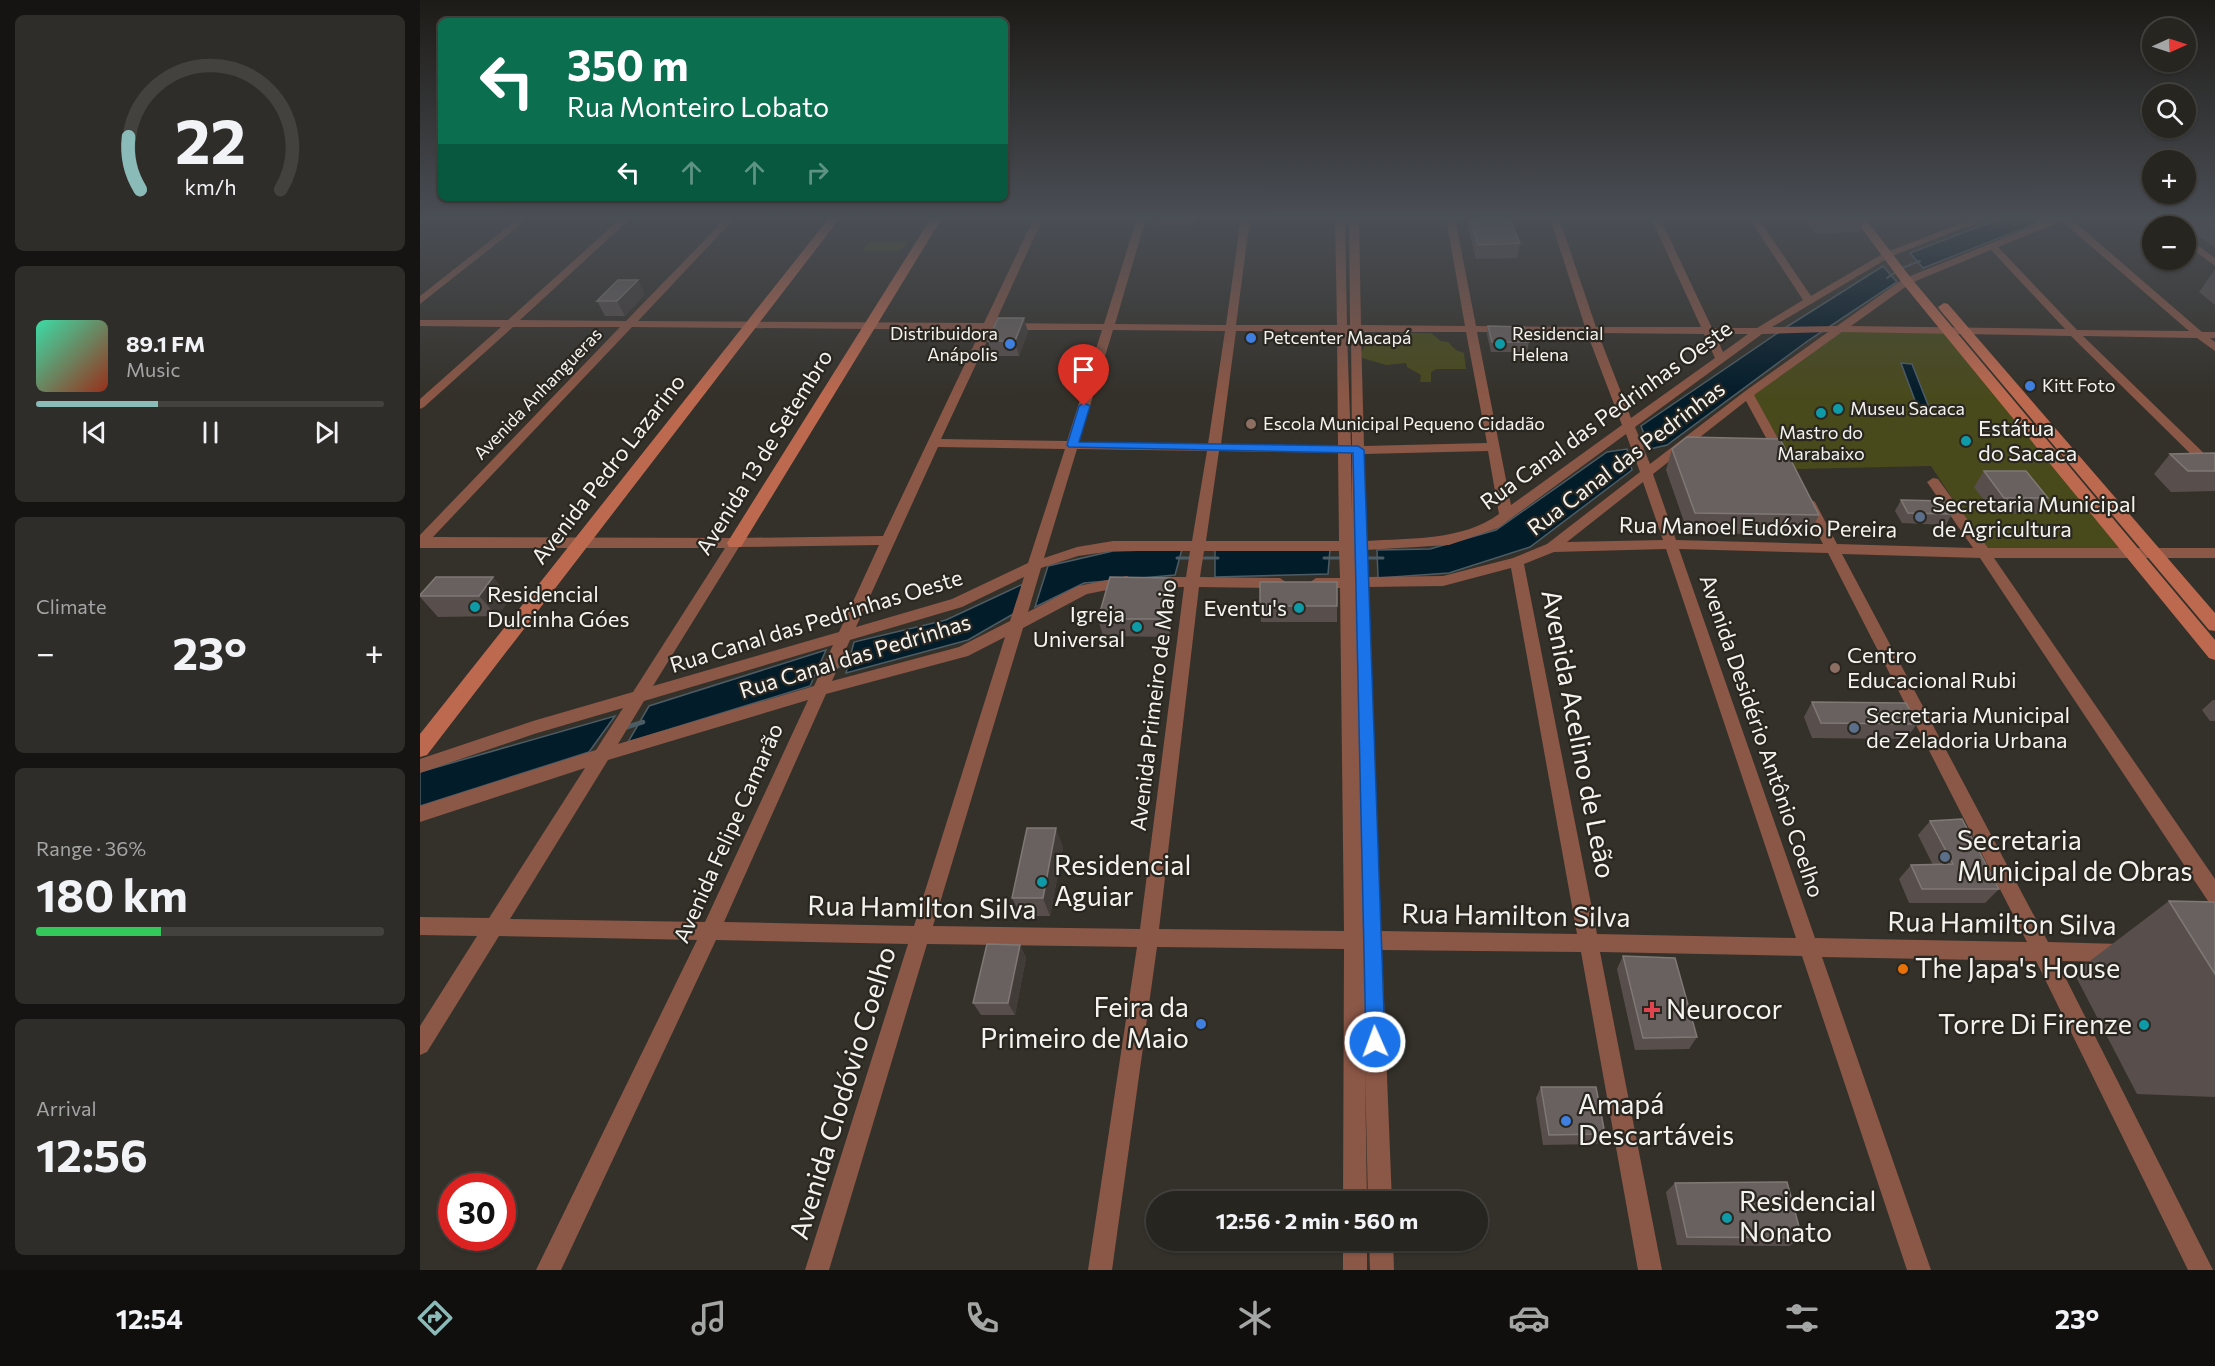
<!DOCTYPE html>
<meta charset="utf-8">
<style>
:root{--surface:#272520;--page:#2f2d29;--text:#f1f3f6;--muted:#a4a5a5;--line:#43423e;--accent:#8bbbb9}
body{margin:0;font-family:Commissioner,sans-serif;background:var(--page);color:var(--text);height:100vh;display:flex;flex-direction:column;font-size:22px;white-space:nowrap}
*{box-sizing:border-box;margin:0}
p{font-size:20px;color:var(--muted)}
.icon{flex:none;width:33px;height:33px;fill:none;stroke:currentColor;stroke-width:2;stroke-linecap:round;stroke-linejoin:round}
.map{position:relative;flex:1;overflow:hidden}
.panel{display:flex;flex-direction:column;gap:15px;padding:15px;background:#151412;width:420px}
.panel>*{flex:none}
.top-card{position:absolute;left:18px;top:18px;width:570px;height:183px;border-radius:9px;box-shadow:0 2px 4px #0004,0 0 0 2px var(--line);background:#0b6e4f;color:#fff;overflow:hidden}
.needle{width:39px;rotate:87deg}
.fabs{position:absolute;left:1722px;top:18px;display:grid;gap:12px}
.fabs a{display:grid;place-items:center;width:54px;height:54px;border-radius:50%;background:var(--surface);box-shadow:0 2px 4px #0004,0 0 0 2px var(--line);font-size:30px}
.speed{position:absolute;left:18px;top:1173px;display:flex;gap:12px;font-size:30px;font-weight:700;text-align:center}
.speed>*{display:grid;place-content:center;width:78px;height:78px;border-radius:50%;background:var(--surface);box-shadow:0 2px 4px #0004,0 0 0 2px var(--line);line-height:1}
.speed .limit{border:9px solid #d22;background:#fff;color:#111}
.pin{position:absolute;display:grid;place-items:center;width:51px;height:51px;color:#fff;margin:-62px -26px;border-radius:50% 50% 50% 0;rotate:-45deg;box-shadow:0 0 6px #0007}
.pin .icon{rotate:45deg}
.me{position:absolute;width:66px;margin:-33px;rotate:358deg;stroke-linejoin:round;filter:drop-shadow(0 0 4px #0008)}
.turn{display:flex;align-items:center;gap:21px;height:126px;padding:0 30px;font-size:27px}
.turn .icon{width:78px;height:78px;stroke-width:2.5}
.turn b{display:block;font-size:42px;line-height:51px}
.lanes{display:flex;align-items:center;height:57px;padding:0 30px;background:#0003;justify-content:center;gap:30px;direction:ltr}
.lanes .off{opacity:.35}
.big{font-size:45px;font-weight:700;line-height:1.1}
.panel .card{flex:1;display:flex;flex-direction:column;justify-content:center;gap:9px;min-width:0;padding:0 21px;border-radius:9px;background:var(--page)}
.panel .dial{align-items:center;gap:0}
.dial svg{height:156px;overflow:visible;fill:none;stroke:var(--line);stroke-width:7;stroke-linecap:round;text-anchor:middle}
.dial text{fill:var(--text);stroke:none}
.song{display:flex;align-items:center;gap:18px}
.cover{width:72px;height:72px;border-radius:9px;background:linear-gradient(135deg,hsl(160 70% 55%),hsl(10 70% 35%))}
.played{height:6px;border-radius:3px;background:linear-gradient(90deg,var(--accent) 35%,var(--line) 35%)}
.keys{display:flex;justify-content:space-around;direction:ltr}
.heat{display:flex;justify-content:space-between;align-items:center;font-size:33px;direction:ltr}
.charge{height:9px;border-radius:4px;background:linear-gradient(90deg,#34c759 36%,var(--line) 0)}
.trip{position:absolute;left:726px;top:1191px;width:342px;height:60px;border-radius:30px;background:var(--surface);box-shadow:0 2px 4px #0004,0 0 0 2px var(--line);font-weight:700;line-height:60px;text-align:center}
.menu{display:flex;height:96px;justify-content:space-around;align-items:center;background:#100f0d;color:var(--muted)}
.menu .icon{width:42px;height:42px}
.menu .active{color:var(--accent)}
.menu b{font-size:27px;color:var(--text)}
main{display:flex;flex:1;min-height:0}
.map>svg:first-child{display:block}
.green{fill:#494a1c}
.water{fill:#031c2a;stroke:#4c5c65;stroke-width:1.5}
.lines{fill:none;stroke-linecap:round;stroke-linejoin:round}
.stream-far2{stroke:#4c5c65;stroke-width:2}
.stream-far1{stroke:#4c5c65;stroke-width:3}
.stream{stroke:#4c5c65;stroke-width:4.5}
.street{fill:#8b5746;fill-rule:evenodd}
.secondary{fill:#bd694f;fill-rule:evenodd}
.wall{fill:#584f4d}
.shaded-wall{fill:#423c38}
.building{fill:#69615f;stroke:#7f7875;stroke-width:1.5}
.route{fill:#1a73e8;stroke:#114b97;stroke-width:1.5}
.shop-dot{fill:#3f7fe0;stroke:#2a2720;stroke-width:2}
.culture-dot{fill:#0f9aa8;stroke:#2a2720;stroke-width:2}
.education-dot{fill:#8d6e63;stroke:#2a2720;stroke-width:2}
.service-dot{fill:#5c6f8a;stroke:#2a2720;stroke-width:2}
.food-dot{fill:#e8710a;stroke:#2a2720;stroke-width:2}
.health-dot{fill:#e0444e;stroke:#2a2720;stroke-width:2}
.labels{text-anchor:middle;stroke-width:4.5;stroke-linejoin:round;paint-order:stroke}
.far-poi-label{font-size:18px;fill:#f5f3ef;stroke:#2a2720;text-anchor:start}
.far-street-label{font-size:18px;fill:#f5f3ef;stroke:#2a2720}
.street-label{font-size:22px;fill:#f5f3ef;stroke:#2a2720}
.poi-label{font-size:22px;fill:#f5f3ef;stroke:#2a2720;text-anchor:start}
.near-street-label{font-size:27px;fill:#f5f3ef;stroke:#2a2720}
.near-poi-label{font-size:27px;fill:#f5f3ef;stroke:#2a2720;text-anchor:start}
</style>
<main>
<section class="panel">
<div class="card dial"><svg viewBox="0 0 100 80">
<path d="M14 69A42 42 0 1 1 86 69"/>
<path d="M14 69A42 42 0 0 1 8 42" stroke="#8bbbb9"/>
<text x="50" y="56" font-size="32" font-weight="700">22</text>
<text x="50" y="72" font-size="11">km/h</text>
</svg></div>
<div class="card">
<div class="song"><i class="cover"></i><div><b>89.1 FM</b><p>Music</p></div></div>
<div class="played"></div>
<div class="keys"><svg class="icon" aria-label="previous" viewBox="0 0 24 24"><path d="M18 5L8 12l10 7zM5 5v14"/></svg><svg class="icon" aria-label="pause" viewBox="0 0 24 24"><path d="M8 5v14M16 5v14"/></svg><svg class="icon" aria-label="next" viewBox="0 0 24 24"><path d="M6 5l10 7-10 7zM19 5v14"/></svg></div>
</div>
<div class="card"><p>Climate</p>
<div class="heat"><a>−</a><b class="big">23°</b><a>+</a></div>
</div>
<div class="card"><p>Range · 36%</p><b class="big">180 km</b><div class="charge"></div></div>
<div class="card"><p>Arrival</p><b class="big">12:56</b></div>
</section>
<div class="map">
<svg width="1795" height="1270" viewBox="0 0 1795 1270">
<rect width="100%" height="100%" fill="#34312a"/>
<!-- green -->
<path class="green" d="M450 242H487L480 251H442Z
M1423 331H1527L1709 550 1566 549 1511 466 1376 469 1332 395Z
M967 333H1011L1021 341 1028 342 1036 350 1044 353 1046 369H1016L1011 372V382H1000L1001 375 987 367 986 363 966 365 939 357C944 344 954 336 967 333Z"/>
<!-- water -->
<path class="water" d="M1582 218H1630L1503 268 1490 253Z
M1463 266 1477 282 1389 340 1247 445 1230 449 1221 426 1365 328Z
M1481 363 1492 364 1512 415 1500 414Z
M1207 449 1212 470 1110 547 1029 573 958 578 957 550 1010 549 1076 530 1187 452Z
M762 549 755 575 664 583 615 607 628 566 693 551Z
M910 549 908 574 795 577V550Z
M603 584 595 613 548 640 426 673 434 642 526 620Z
M406 650 390 686 208 742 229 706Z
M195 716 169 752 0 806V772Z"/>
<g class="lines">
<!-- stream-far2 -->
<path class="stream-far2" d="M1467 278 1482 268 1500 261"/>
<!-- stream-far1 -->
<path class="stream-far1" d="M1205 458 1231 440
M757 558H798
M904 558H924
M943 558H963"/>
<!-- stream -->
<path class="stream" d="M414 667 433 662
M204 728 223 722"/>
<!-- street -->
<path class="street" d="M0 218H6L0 223Z
M99 218H109L0 304V296Z
M201 218H211L100 320 206 321 306 218H315L218 321 564 323 614 218H623L575 323 684 324 717 218H726L695 324 806 325 821 218H830L816 325H917L915 218H925L927 325H930L929 218H939L941 325 1045 326 1026 218H1035L1056 326 1165 327 1130 218H1139L1176 327H1281L1231 218H1240L1292 328H1337L1383 300 1329 218H1338L1391 296 1464 253 1555 218H1568L1470 257 1352 327 1417 326 1483 279 1633 218H1650L1782 332H1795V338H1790L1795 342V351L1777 338 1663 336 1795 464V475L1791 474 1651 336 1422 332 1334 395 1367 455 1365 458H1357L1326 401 1233 474 1256 540 1403 544 1381 502 1388 498 1395 502 1417 544 1553 548 1507 482 1513 478 1518 479 1568 548H1795V558H1574L1795 879V904L1788 901 1560 558 1422 554 1628 942 1701 944 1708 946 1711 953 1708 960 1701 962 1637 961 1793 1270H1768L1616 961 1402 957 1511 1270H1487L1382 956 1180 952 1242 1270H1218L1161 952 962 950 972 1202H948L945 1069 947 1202H923L924 949 737 947 692 1270H668L717 947 507 944 409 1270H385L488 944 296 940 141 1270H116L277 940 79 936 7 1052 0 1055V1026L57 936 0 935V917L69 918 165 768 0 822V806L176 750 203 708 114 734 0 773V759L113 721 213 692 305 548H0V535L200 327H93L4 407 0 409V399L81 327 0 326V320H88ZM1642 221 1769 331 1657 330 1578 247ZM1571 250 1645 329 1431 326 1491 283ZM212 327 561 330 463 536 315 538 13 537ZM572 330H682L647 441 521 439ZM693 330 805 331 788 444 659 442ZM816 331 917 332 918 446 801 444ZM927 332H931L932 446H931ZM941 332H1046L1067 443 944 446ZM1057 332 1167 333 1202 425 1091 505ZM1408 332 1324 392 1230 464 1215 427 1342 334ZM1178 333 1284 334 1295 358 1211 418ZM1295 334H1328L1303 352ZM1206 434 1220 472 1127 544 1093 558 1023 576 947 577 946 550 1029 545 1078 528ZM518 447 645 449 608 563 532 599 436 627ZM657 449 787 451 772 541H693L657 547 624 558ZM799 451 918 453 919 541H786ZM1068 451 1079 514C1042 541 991 538 946 541L944 454ZM931 454H932V511ZM1223 482 1243 540 1147 542ZM459 545 419 632 233 686 319 547ZM1246 549 1376 938 1177 934 1104 564 1134 552ZM1259 549 1408 553 1607 942 1395 938ZM693 551H770L766 577H731L724 582 731 587H764L720 929 513 926 603 628 667 594 707 586 714 581 707 576 658 586 608 612 621 568 658 556ZM784 551H919L920 578H896L889 583 896 588H920L924 931 739 929 779 587 860 588 867 583 860 578 780 577ZM1091 568 1157 934 961 931 947 587 1023 586ZM604 577 590 621 539 647 412 681 430 640 542 607ZM585 637 494 926 304 922 406 694 548 656ZM413 645 394 686 198 744 224 701ZM388 700 285 922 90 919 188 760Z
M1733 218H1743L1753 226H1743Z
M1766 237 1795 258V266L1766 244Z
M923 1240H947V1270H923Z
M949 1240H973L974 1270H950Z"/>
<!-- secondary -->
<path class="secondary" d="M409 218H420L7 755 0 757V734Z
M511 218H522L321 547H309L307 543Z
M1434 218H1445L1491 278 1795 640V660L1789 658 1483 284Z
M1524 303 1528 304 1795 613V631L1789 630 1520 310 1518 307Z"/>
</g>
<!-- wall -->
<path class="wall" d="M735 218H776L775 225H736Z
M1049 218H1089L1100 243 1097 258 1056 259 1048 227Z
M1386 218H1445L1439 232 1396 234 1386 220Z
M1753 218H1795V248L1766 226Z
M1795 269V305L1779 292Z
M225 294 205 316H185L177 301Z
M604 318 608 332 599 356H572L568 341Z
M1068 326 1109 342 1107 352H1071L1067 335Z
M1252 449 1399 515 1389 535 1268 533 1246 470Z
M1795 453V491L1751 492 1734 474 1750 454Z
M1564 471 1628 498 1617 514H1574L1554 487Z
M1481 500 1532 514 1526 525 1482 523 1475 511Z
M16 577 91 598 77 616 18 617 0 597V595Z
M750 578 753 596 750 637 683 636 678 619Z
M840 606H917V622H841Z
M1793 700H1795V721H1790L1782 710Z
M1392 702 1497 724 1486 739 1392 738 1384 717Z
M1510 821 1579 889 1565 903H1489L1479 879 1491 865H1513L1498 835Z
M643 847 630 916H601L592 898Z
M1749 901 1795 902V1097L1717 1094 1654 973Z
M600 945 606 958 595 1015H561L553 1003Z
M1203 956 1277 1037 1269 1049 1215 1050 1197 969Z
M1121 1087 1185 1134 1177 1144 1123 1145 1116 1098Z
M1255 1183 1382 1238 1369 1246 1257 1245 1246 1192Z"/>
<!-- shaded-wall -->
<path class="shaded-wall" d="M218 280 225 294 205 316 197 301Z
M604 318 608 332 599 356 595 341Z
M73 577 91 598 77 616 59 596Z
M750 578 753 596 750 637 747 619Z
M636 828 643 847 630 916 623 898Z
M600 945 606 958 595 1015 588 1003Z"/>
<!-- building -->
<path class="building" d="M1051 218H1089L1100 243 1058 245Z
M1400 218H1445L1401 220Z
M1781 218H1795V228Z
M198 280H218L197 301H177Z
M578 318H604L595 341H568Z
M1068 326 1104 327 1109 342H1072Z
M1267 437 1360 439 1399 515 1275 513 1252 449Z
M1795 453V471H1768L1750 454Z
M1564 471H1606L1628 498H1584Z
M1481 500 1524 501 1532 514 1488 513Z
M16 577H73L59 596H0V595Z
M690 577 750 578 747 619H678Z
M840 582H917V606H840Z
M1392 702 1486 703 1497 724 1401 723Z
M1542 819 1579 889H1502L1491 865 1533 864 1510 821Z
M607 828H636L623 898H592Z
M1749 901 1795 902V974Z
M567 944 600 945 588 1003H553Z
M1203 956 1255 958 1277 1037 1223 1038Z
M1121 1087H1176L1185 1134 1129 1135Z
M1367 1182 1382 1238 1267 1237 1255 1183Z"/>
<!-- sky -->
<linearGradient id="sky" x2="0" y2="1"><stop stop-color="#1d1b17"/><stop offset="0.55" stop-color="#4a4e55"/><stop offset="1" stop-color="#4a4e55" stop-opacity="0"/></linearGradient>
<rect width="1795" height="396" fill="url(#sky)"/>
<!-- route -->
<path class="route" d="M664 403 670 406 659 442 938 446 944 450 965 1042 962 1049 955 1052 948 1049 946 1042 933 453 649 447 647 445 659 406Z"/>
<!-- markers -->
<g class="shop-dot">
<circle cx="831" cy="338" r="6"/>
<circle cx="590" cy="344" r="6"/>
<circle cx="1610" cy="386" r="6"/>
<circle cx="781" cy="1024" r="6"/>
<circle cx="1146" cy="1121" r="6"/>
</g>
<g class="culture-dot">
<circle cx="1080" cy="344" r="6"/>
<circle cx="1418" cy="409" r="6"/>
<circle cx="1401" cy="413" r="6"/>
<circle cx="1546" cy="441" r="6"/>
<circle cx="55" cy="607" r="6"/>
<circle cx="879" cy="608" r="6"/>
<circle cx="717" cy="627" r="6"/>
<circle cx="622" cy="882" r="6"/>
<circle cx="1724" cy="1025" r="6"/>
<circle cx="1307" cy="1218" r="6"/>
</g>
<g class="education-dot">
<circle cx="831" cy="424" r="6"/>
<circle cx="1415" cy="668" r="6"/>
</g>
<g class="service-dot">
<circle cx="1500" cy="517" r="6"/>
<circle cx="1434" cy="728" r="6"/>
<circle cx="1525" cy="857" r="6"/>
</g>
<circle class="food-dot" cx="1483" cy="969" r="6"/>
<path class="health-dot" d="M1229 1001h6v6h6v6h-6v6h-6v-6h-6v-6h6z"/>
<g class="labels">
<!-- far-poi labels -->
<g class="far-poi-label">
<text x="578" y="340" text-anchor="end">Distribuidora<tspan x="578" dy="21">Anápolis</tspan></text>
<text x="1092" y="340">Residencial<tspan x="1092" dy="21">Helena</tspan></text>
<text x="843" y="344">Petcenter Macapá</text>
<text x="1622" y="392">Kitt Foto</text>
<text x="1430" y="415">Museu Sacaca</text>
<text x="843" y="430">Escola Municipal Pequeno Cidadão</text>
<text x="1401" y="439" text-anchor="middle">Mastro do<tspan x="1401" dy="21">Marabaixo</tspan></text>
</g>
<!-- far-street labels -->
<g class="far-street-label">
<text transform="translate(118 394) rotate(-46)" y="6">Avenida Anhangueras</text>
</g>
<!-- street labels -->
<g class="street-label">
<text transform="translate(1186 415) rotate(-36)" y="8">Rua Canal das Pedrinhas Oeste</text>
<text transform="translate(344 452) rotate(-58)" y="8">Avenida 13 de Setembro</text>
<text transform="translate(1206 458) rotate(-37)" y="8">Rua Canal das Pedrinhas</text>
<text transform="translate(188 469) rotate(-52)" y="8">Avenida Pedro Lazarino</text>
<text transform="translate(1338 527) rotate(1)" y="8">Rua Manoel Eudóxio Pereira</text>
<text transform="translate(396 621) rotate(-17)" y="8">Rua Canal das Pedrinhas Oeste</text>
<text transform="translate(435 656) rotate(-17)" y="8">Rua Canal das Pedrinhas</text>
<text transform="translate(733 705) rotate(-83)" y="8">Avenida Primeiro de Maio</text>
<text transform="translate(1342 736) rotate(71)" y="8">Avenida Desidério Antônio Coelho</text>
<text transform="translate(308 833) rotate(-66)" y="8">Avenida Felipe Camarão</text>
</g>
<!-- poi labels -->
<g class="poi-label">
<text x="1558" y="436">Estátua<tspan x="1558" dy="25">do Sacaca</tspan></text>
<text x="1512" y="512">Secretaria Municipal<tspan x="1512" dy="25">de Agricultura</tspan></text>
<text x="67" y="602">Residencial<tspan x="67" dy="25">Dulcinha Góes</tspan></text>
<text x="867" y="616" text-anchor="end">Eventu's</text>
<text x="705" y="622" text-anchor="end">Igreja<tspan x="705" dy="25">Universal</tspan></text>
<text x="1427" y="663">Centro<tspan x="1427" dy="25">Educacional Rubi</tspan></text>
<text x="1446" y="723">Secretaria Municipal<tspan x="1446" dy="25">de Zeladoria Urbana</tspan></text>
</g>
<!-- near-street labels -->
<g class="near-street-label">
<text transform="translate(1158 734) rotate(79)" y="9">Avenida Acelino de Leão</text>
<text transform="translate(502 908) rotate(1)" y="9">Rua Hamilton Silva</text>
<text transform="translate(1096 916) rotate(1)" y="9">Rua Hamilton Silva</text>
<text transform="translate(1582 924) rotate(1)" y="9">Rua Hamilton Silva</text>
<text transform="translate(423 1093) rotate(-73)" y="9">Avenida Clodóvio Coelho</text>
</g>
<!-- near-poi labels -->
<g class="near-poi-label">
<text x="1537" y="850">Secretaria<tspan x="1537" dy="31">Municipal de Obras</tspan></text>
<text x="634" y="875">Residencial<tspan x="634" dy="31">Aguiar</tspan></text>
<text x="1495" y="978">The Japa's House</text>
<text x="769" y="1017" text-anchor="end">Feira da<tspan x="769" dy="31">Primeiro de Maio</tspan></text>
<text x="1246" y="1019">Neurocor</text>
<text x="1712" y="1034" text-anchor="end">Torre Di Firenze</text>
<text x="1158" y="1114">Amapá<tspan x="1158" dy="31">Descartáveis</tspan></text>
<text x="1319" y="1211">Residencial<tspan x="1319" dy="31">Nonato</tspan></text>
</g>
</g>
</svg>
<div class="fabs">
<a><svg class="needle" viewBox="-14 -14 28 28"><path d="M0-13l5 13h-10z" fill="#e53935"/><path d="M0 13l5-13h-10z" fill="#a4a5a5"/></svg></a>
<a><svg class="icon" aria-label="search" viewBox="0 0 24 24"><circle cx="10" cy="10" r="6"/><path d="M15 15l6 6"/></svg></a>
<a>+</a>
<a>−</a>
</div>
<div class="speed"><div class="limit">30</div></div>
<div class="pin" style="left:664px;top:406px;background:#d93025"><svg class="icon" aria-label="arrive" viewBox="0 0 24 24"><path d="M6 21V4h12l-3 4 3 4H6"/></svg></div>
<svg class="me" style="left:955px;top:1042px" viewBox="-20 -20 40 40"><circle r="17" fill="#1a73e8" stroke="#fff" stroke-width="3"/><path d="M0-11L8 9 0 5-8 9z" fill="#fff"/></svg>
<div class="trip">12:56 · 2 min · 560 m</div>
<div class="top-card">
<div class="turn"><svg class="icon" aria-label="left" viewBox="0 0 24 24"><path d="M17 20v-9H6M10 6l-5 5 5 5"/></svg><div><b>350 m</b>Rua Monteiro Lobato</div></div>
<div class="lanes"><svg class="icon" aria-label="left" viewBox="0 0 24 24"><path d="M17 20v-9H6M10 6l-5 5 5 5"/></svg><svg class="icon off" aria-label="ahead" viewBox="0 0 24 24"><path d="M12 20V5M6 11l6-6 6 6"/></svg><svg class="icon off" aria-label="ahead" viewBox="0 0 24 24"><path d="M12 20V5M6 11l6-6 6 6"/></svg><svg class="icon off" aria-label="right" viewBox="0 0 24 24"><path d="M7 20v-9h11M14 6l5 5-5 5"/></svg></div>
</div>
</div>
</main>
<nav class="menu">
<b>12:54</b>
<svg class="icon active" aria-label="directions" viewBox="0 0 24 24"><path d="M12 3l9 9-9 9-9-9zM9 14v-3h6M13 9l2 2-2 2"/></svg>
<svg class="icon" aria-label="music" viewBox="0 0 24 24"><path d="M9 18V5l10-2v13"/><circle cx="6" cy="18" r="3"/><circle cx="16" cy="16" r="3"/></svg>
<svg class="icon" aria-label="phone" viewBox="0 0 24 24"><path d="M5 4h4l2 5-3 2q2 4 5 5l2-3 5 2v4C11 20 4 13 5 4z"/></svg>
<svg class="icon" aria-label="climate" viewBox="0 0 24 24"><path d="M12 3v18M4 7l16 10M4 17L20 7"/></svg>
<svg class="icon" aria-label="car" viewBox="0 0 24 24"><path d="M5 17H2v-5l4-1 3-4h7l3 4 3 1v5h-3M9 17h6M6 11h13"/><circle cx="7" cy="17" r="2"/><circle cx="17" cy="17" r="2"/></svg>
<svg class="icon" aria-label="filters" viewBox="0 0 24 24"><path d="M4 7h16M4 17h16"/><circle cx="9" cy="7" r="2"/><circle cx="15" cy="17" r="2"/></svg>
<b>23°</b>
</nav>
